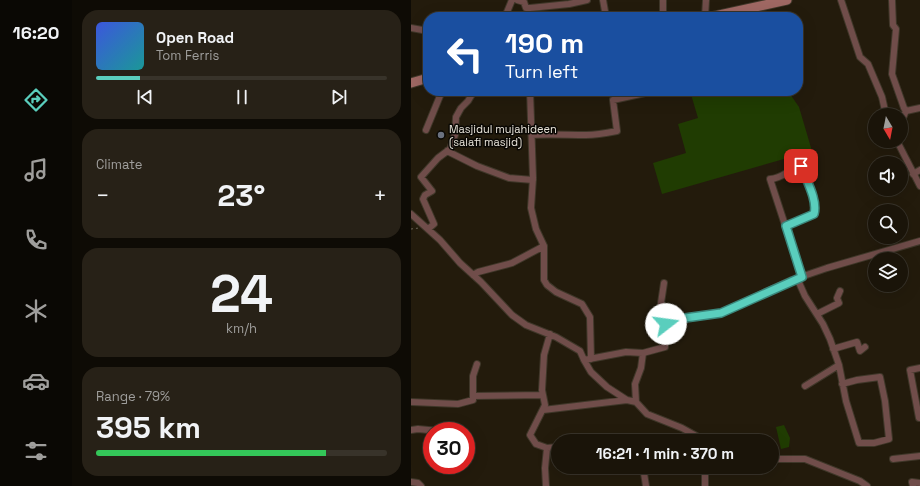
<!DOCTYPE html>
<meta charset="utf-8">
<style>
:root{--surface:#1a1409;--page:#272117;--text:#f1f3f6;--muted:#9f9e9c;--line:#38332a;--accent:#5acebd}
body{margin:0;font-family:"Space Grotesk",sans-serif;background:var(--page);color:var(--text);height:100vh;display:flex;flex-direction:column;font-size:15px;white-space:nowrap}
*{box-sizing:border-box;margin:0}
p{font-size:13px;color:var(--muted)}
.icon{flex:none;width:22px;height:22px;fill:none;stroke:currentColor;stroke-width:2;stroke-linecap:round;stroke-linejoin:round}
.map{position:relative;flex:1;overflow:hidden}
.sheet{display:flex;flex-direction:column;gap:10px;padding:10px;background:#0e0b05;width:339px}
.sheet>*{flex:none}
.top-card{position:absolute;left:12px;top:12px;width:380px;height:84px;border-radius:16px;box-shadow:0 4px 16px #0002,0 0 0 1px var(--line);background:#1a4fa0;color:#fff;overflow:hidden}
.needle{width:26px;rotate:170deg}
.buttons{position:absolute;left:457px;top:108px;display:grid;gap:8px}
.buttons a{display:grid;place-items:center;width:40px;height:40px;border-radius:50%;background:var(--surface);box-shadow:0 4px 16px #0002,0 0 0 1px var(--line);font-size:20px}
.speed{position:absolute;left:12px;top:422px;display:flex;gap:8px;font-size:20px;font-weight:700;text-align:center}
.speed>*{display:grid;place-content:center;width:52px;height:52px;border-radius:50%;background:var(--surface);box-shadow:0 4px 16px #0002,0 0 0 1px var(--line);line-height:1}
.speed .limit{border:6px solid #d22;background:#fff;color:#111}
.pin{position:absolute;display:grid;place-items:center;width:34px;height:34px;color:#fff;margin:-17px;border-radius:8px;box-shadow:0 2px 6px #0006}
.me{position:absolute;width:44px;margin:-22px;rotate:75deg;stroke-linejoin:round;filter:drop-shadow(0 0 3px #0008)}
.turn{display:flex;align-items:center;gap:14px;height:84px;padding:0 16px;font-size:18px}
.turn .icon{width:52px;height:52px;stroke-width:2.5}
.turn b{display:block;font-size:28px;line-height:34px}
.big{font-size:30px;font-weight:800;line-height:1.1}
.sheet .card{flex:1;display:flex;flex-direction:column;justify-content:center;gap:6px;min-width:0;padding:0 14px;border-radius:16px;background:var(--page)}
.sheet .dial{align-items:center;gap:0}
.dial b{font-size:52px;line-height:1}
.song{display:flex;align-items:center;gap:12px}
.cover{width:48px;height:48px;border-radius:6px;background:linear-gradient(135deg,hsl(230 70% 55%),hsl(180 70% 35%))}
.played{height:4px;border-radius:2px;background:linear-gradient(90deg,var(--accent) 15%,var(--line) 15%)}
.keys{display:flex;justify-content:space-around;direction:ltr}
.heat{display:flex;justify-content:space-between;align-items:center;font-size:22px;direction:ltr}
.charge{height:6px;border-radius:3px;background:linear-gradient(90deg,#34c759 79%,var(--line) 0)}
.trip{position:absolute;left:140px;top:434px;width:228px;height:40px;border-radius:20px;background:var(--surface);box-shadow:0 4px 16px #0002,0 0 0 1px var(--line);font-weight:800;line-height:40px;text-align:center}
main{display:flex;flex:1;min-height:0}
.menu{display:flex;flex-direction:column;width:72px;justify-content:space-around;align-items:center;background:#0a0804;color:var(--muted)}
.menu .icon{width:28px;height:28px}
.menu .on{color:var(--accent)}
.menu b{font-size:18px;color:var(--text)}
.map>svg:first-child{display:block}
.green{fill:#203c02}
.lines{fill:none;stroke-linecap:round;stroke-linejoin:round}
.street-casing{stroke:#3f3729;stroke-width:8}
.secondary-casing{stroke:#3f3729;stroke-width:11}
.path{stroke:#6c6558;stroke-width:1;stroke-dasharray:2 3;stroke-linecap:butt}
.street{stroke:#704d4a;stroke-width:6}
.secondary{stroke:#9f6863;stroke-width:9}
.route-casing{stroke:#3a867b;stroke-width:10}
.route{stroke:#5acebd;stroke-width:7}
.worship-dot{fill:#6b7280;stroke:#090703;stroke-width:1.5}
.labels{text-anchor:middle;stroke-width:3;stroke-linejoin:round;paint-order:stroke}
.poi-label{font-size:11px;fill:#e9e4da;stroke:#090703;text-anchor:start}
</style>
<main>
<nav class="menu">
<b>16:20</b>
<svg class="icon on" aria-label="directions" viewBox="0 0 24 24"><path d="M12 3l9 9-9 9-9-9zM9 14v-3h6M13 9l2 2-2 2"/></svg>
<svg class="icon" aria-label="music" viewBox="0 0 24 24"><path d="M9 18V5l10-2v13"/><circle cx="6" cy="18" r="3"/><circle cx="16" cy="16" r="3"/></svg>
<svg class="icon" aria-label="phone" viewBox="0 0 24 24"><path d="M5 4h4l2 5-3 2q2 4 5 5l2-3 5 2v4C11 20 4 13 5 4z"/></svg>
<svg class="icon" aria-label="climate" viewBox="0 0 24 24"><path d="M12 3v18M4 7l16 10M4 17L20 7"/></svg>
<svg class="icon" aria-label="car" viewBox="0 0 24 24"><path d="M5 17H2v-5l4-1 3-4h7l3 4 3 1v5h-3M9 17h6M6 11h13"/><circle cx="7" cy="17" r="2"/><circle cx="17" cy="17" r="2"/></svg>
<svg class="icon" aria-label="filters" viewBox="0 0 24 24"><path d="M4 7h16M4 17h16"/><circle cx="9" cy="7" r="2"/><circle cx="15" cy="17" r="2"/></svg>
</nav>
<section class="sheet">
<div class="card">
<div class="song"><i class="cover"></i><div><b>Open Road</b><p>Tom Ferris</p></div></div>
<div class="played"></div>
<div class="keys"><svg class="icon" aria-label="previous" viewBox="0 0 24 24"><path d="M18 5L8 12l10 7zM5 5v14"/></svg><svg class="icon" aria-label="pause" viewBox="0 0 24 24"><path d="M8 5v14M16 5v14"/></svg><svg class="icon" aria-label="next" viewBox="0 0 24 24"><path d="M6 5l10 7-10 7zM19 5v14"/></svg></div>
</div>
<div class="card"><p>Climate</p>
<div class="heat"><a>−</a><b class="big">23°</b><a>+</a></div>
</div>
<div class="card dial"><b>24</b><p>km/h</p></div>
<div class="card"><p>Range · 79%</p><b class="big">395 km</b><div class="charge"></div></div>
</section>
<div class="map">
<svg width="509" height="486" viewBox="0 0 509 486">
<rect width="100%" height="100%" fill="#231b0c"/>
<!-- green -->
<path class="green" d="M279 91H346L347 93 353 91H377L388 107 401 151 251 194 242 163 275 153 267 124 287 118Z
M373 425 379 438 378 447 370 449 365 427Z"/>
<g class="lines">
<!-- street casing -->
<g class="street-casing">
<path id="street" d="M106 0 113 2 115 8H119L158 4 176 0
M192 0 195 17
M430 0 449 57 457 64 471 97 475 115
M481 0 482 25 485 29 481 74 493 108 495 111 509 108
M94 17 101 0
M252 17V0
M294 17 295 0
M0 28 17 31
M490 122 495 111
M15 130 31 91
M121 135C139 134 157 135 175 135 185 135 196 133 206 131L202 100 243 91
M486 141 509 186
M36 151 66 166 98 178 122 180
M502 174 509 170
M0 214 29 240 49 263 70 282 101 315 115 325 145 337 169 351 173 360 215 352 232 353 254 347 255 324 274 318 310 313 381 280 416 268 509 241
M375 226 403 214C407 200 395 179 389 167 379 168 371 179 359 179L391 277
M17 229 23 224 12 199 14 195 21 191 10 177 27 158 39 149 44 135 45 117 50 108 57 101 63 91
M133 246V280L136 285 145 292 171 304 179 317 180 359
M62 275 67 272 101 263 133 246 125 229 120 208 122 178 119 91
M386 278 394 296 412 324 419 339 428 365 435 401 448 443H463L478 439 474 401 469 377 446 380 431 384
M253 283 250 303 255 324
M406 314 428 303 426 298 429 291
M422 349 446 342 449 351 454 347
M232 353 230 368 224 384 225 402 236 414 271 428 289 438 290 441
M173 360 180 372 196 387 216 400
M509 368 499 370 508 418H509
M394 386 428 365
M62 396 132 395
M0 402 47 404 62 400V376L66 364
M132 410 216 400 225 402
M0 430 7 429 28 431
M136 448 147 447
M361 459H394L449 481 456 486
M482 459 509 456
M232 467 235 486
M294 467V486
M0 482 7 483 10 486
M135 486 134 468 136 448 125 444 119 435 134 405 131 390 133 355 139 334
M502 486 501 482 509 483"/>
</g>
<!-- secondary casing -->
<g class="secondary-casing">
<path id="secondary" d="M299 17 376 0
M0 83 17 78"/>
</g>
<!-- path -->
<path class="path" d="M0 229 8 228"/>
<!-- street -->
<use href="#street" class="street"/>
<!-- secondary -->
<use href="#secondary" class="secondary"/>
</g>
<g class="lines">
<!-- route casing -->
<g class="route-casing">
<path id="route" d="M255 324 274 318 310 313 391 277 375 226 403 214C407 200 395 180 390 166"/>
</g>
<!-- route -->
<use href="#route" class="route"/>
</g>
<!-- markers -->
<circle class="worship-dot" cx="30" cy="135" r="4"/>
<g class="labels">
<!-- poi labels -->
<g class="poi-label">
<text x="38" y="133">Masjidul mujahideen<tspan x="38" dy="13">(salafi masjid)</tspan></text>
</g>
</g>
</svg>
<div class="buttons">
<a><svg class="needle" viewBox="-14 -14 28 28"><path d="M0-13l5 13h-10z" fill="#e53935"/><path d="M0 13l5-13h-10z" fill="#9f9e9c"/></svg></a>
<a><svg class="icon" aria-label="sound" viewBox="0 0 24 24"><path d="M4 9h4l5-4v14l-5-4H4zM17 9q2 3 0 6"/></svg></a>
<a><svg class="icon" aria-label="search" viewBox="0 0 24 24"><circle cx="10" cy="10" r="6"/><path d="M15 15l6 6"/></svg></a>
<a><svg class="icon" aria-label="layers" viewBox="0 0 24 24"><path d="M12 4l9 5-9 5-9-5zM3 14l9 5 9-5"/></svg></a>
</div>
<div class="speed"><div class="limit">30</div></div>
<div class="pin" style="left:390px;top:166px;background:#d93025"><svg class="icon" aria-label="arrive" viewBox="0 0 24 24"><path d="M6 21V4h12l-3 4 3 4H6"/></svg></div>
<svg class="me" style="left:255px;top:324px" viewBox="-20 -20 40 40"><circle r="19" fill="#fff"/><path d="M0-13L10 11 0 6-10 11z" fill="#5acebd"/></svg>
<div class="trip">16:21 · 1 min · 370 m</div>
<div class="top-card">
<div class="turn"><svg class="icon" aria-label="left" viewBox="0 0 24 24"><path d="M17 20v-9H6M10 6l-5 5 5 5"/></svg><div><b>190 m</b>Turn left</div></div>
</div>
</div>
</main>
